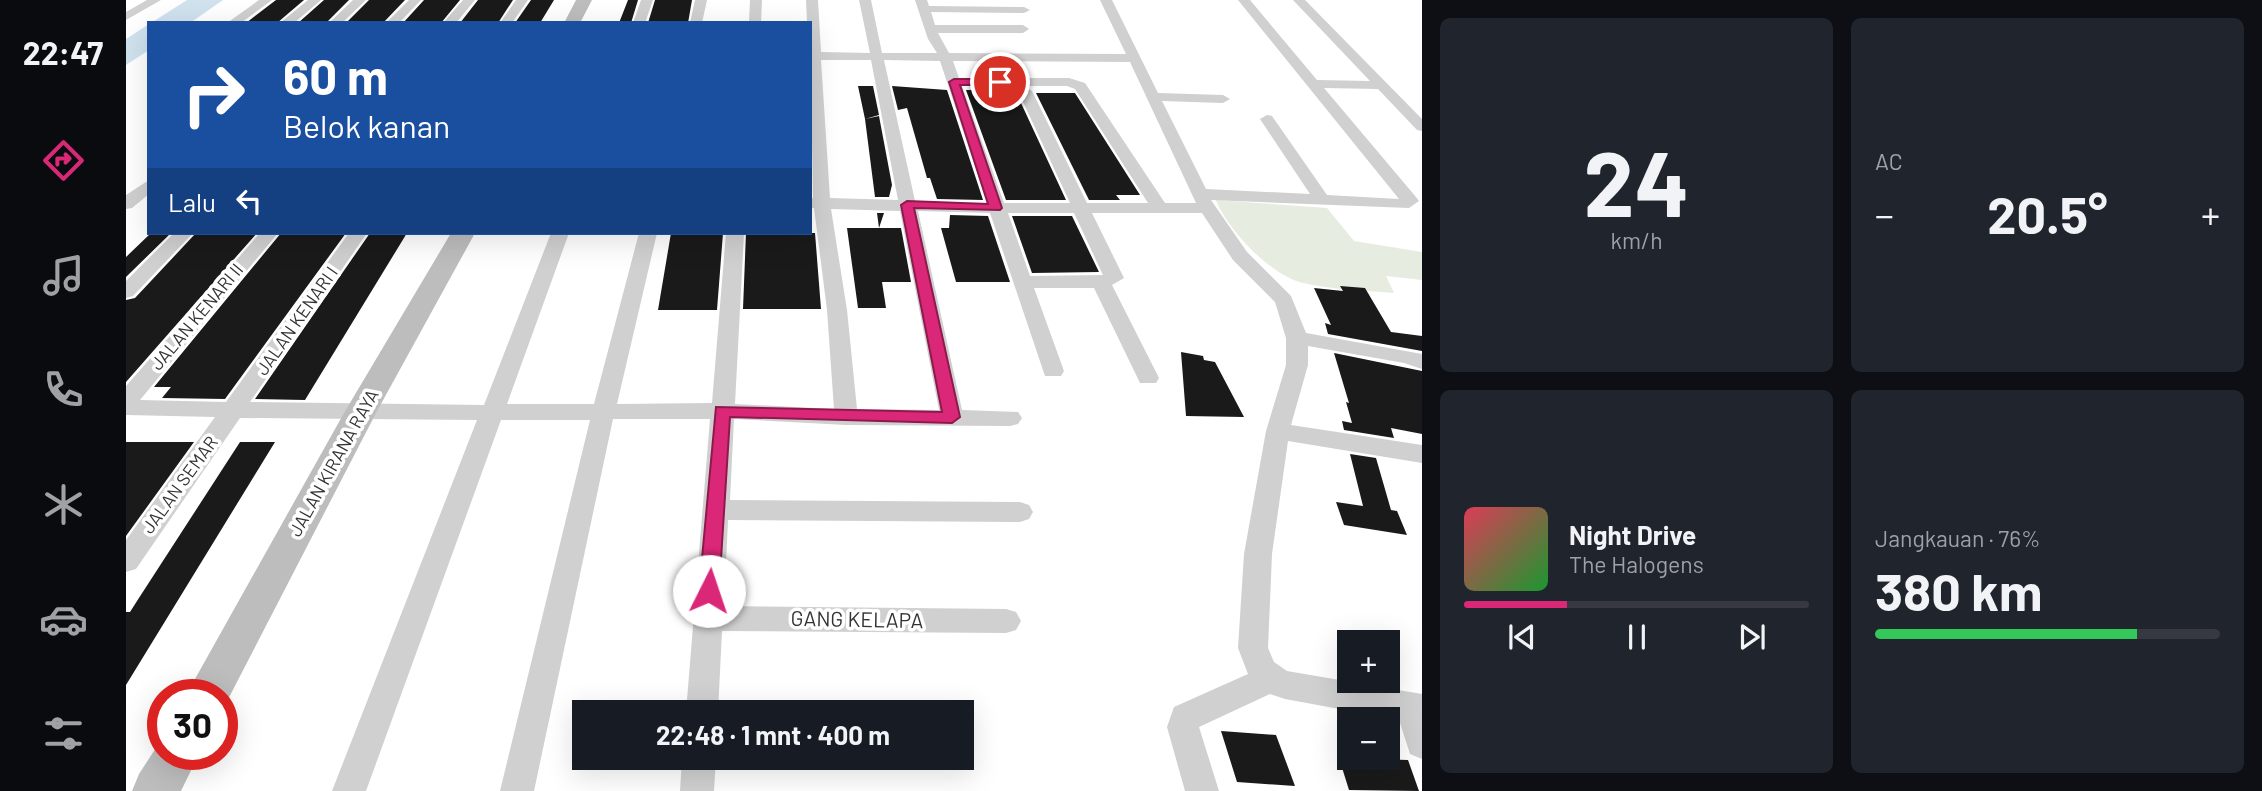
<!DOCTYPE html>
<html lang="id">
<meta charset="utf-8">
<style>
:root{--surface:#171b24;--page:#20242c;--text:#f1f3f6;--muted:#9ea1a6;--line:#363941;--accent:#db2777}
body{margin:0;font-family:Barlow,sans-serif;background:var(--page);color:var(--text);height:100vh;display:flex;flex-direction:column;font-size:26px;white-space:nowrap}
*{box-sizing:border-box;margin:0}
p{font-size:23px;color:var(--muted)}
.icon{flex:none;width:38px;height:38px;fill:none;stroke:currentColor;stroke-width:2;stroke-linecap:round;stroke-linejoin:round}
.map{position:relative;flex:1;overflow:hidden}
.sheet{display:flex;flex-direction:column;gap:18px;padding:18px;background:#0d0f14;width:840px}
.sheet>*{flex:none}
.guide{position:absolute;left:21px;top:21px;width:665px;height:214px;border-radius:0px;box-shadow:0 7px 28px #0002;background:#1a4fa0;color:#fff;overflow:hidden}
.tools{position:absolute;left:1211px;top:630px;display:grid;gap:14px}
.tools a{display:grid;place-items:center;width:63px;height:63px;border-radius:0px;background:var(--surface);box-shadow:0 7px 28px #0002;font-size:35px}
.speed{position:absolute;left:21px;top:679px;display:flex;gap:14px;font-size:35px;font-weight:700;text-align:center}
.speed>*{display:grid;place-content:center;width:91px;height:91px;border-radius:50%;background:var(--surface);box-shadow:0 7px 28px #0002;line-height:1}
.speed .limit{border:10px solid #d22;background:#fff;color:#111}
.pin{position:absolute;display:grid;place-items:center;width:60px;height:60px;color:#fff;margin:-30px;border:4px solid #fff;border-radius:50%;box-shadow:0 2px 7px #0007}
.me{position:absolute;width:77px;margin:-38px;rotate:4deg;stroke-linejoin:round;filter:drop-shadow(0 0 5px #0008)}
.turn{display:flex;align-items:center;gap:24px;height:147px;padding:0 21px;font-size:32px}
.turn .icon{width:91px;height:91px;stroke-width:2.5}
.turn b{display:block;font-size:49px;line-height:60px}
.then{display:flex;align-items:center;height:66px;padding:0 21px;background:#0003;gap:14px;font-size:26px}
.big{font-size:52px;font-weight:700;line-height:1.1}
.sheet .card{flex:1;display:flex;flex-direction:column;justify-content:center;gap:10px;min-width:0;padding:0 24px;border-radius:10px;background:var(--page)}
.sheet .dial{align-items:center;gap:0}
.dial b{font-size:91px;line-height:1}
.song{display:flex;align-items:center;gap:21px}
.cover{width:84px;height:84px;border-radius:10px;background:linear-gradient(135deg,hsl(350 70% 55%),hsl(130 70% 35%))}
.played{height:7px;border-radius:4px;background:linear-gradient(90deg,var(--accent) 30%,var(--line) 30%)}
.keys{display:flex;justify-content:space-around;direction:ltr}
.heat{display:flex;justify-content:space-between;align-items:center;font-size:38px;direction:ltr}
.charge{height:10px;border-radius:5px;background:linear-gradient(90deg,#34c759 76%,var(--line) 0)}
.sheet .tiles{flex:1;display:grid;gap:18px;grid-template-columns:repeat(2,1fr)}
.trip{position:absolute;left:446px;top:700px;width:402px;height:70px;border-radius:0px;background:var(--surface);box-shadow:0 7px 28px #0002;font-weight:700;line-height:70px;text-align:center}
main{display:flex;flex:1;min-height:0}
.tab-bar{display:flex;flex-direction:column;width:126px;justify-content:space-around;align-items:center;background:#090b0e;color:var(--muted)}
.tab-bar .icon{width:49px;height:49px}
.tab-bar .selected{color:var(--accent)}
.tab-bar b{font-size:32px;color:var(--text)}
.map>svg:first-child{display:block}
.green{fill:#e6ecdf}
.water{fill:#cfe2ee}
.building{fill:#1a1a1a}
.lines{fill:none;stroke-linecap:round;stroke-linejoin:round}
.street{fill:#d0d0d0;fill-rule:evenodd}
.secondary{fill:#bdbdbd;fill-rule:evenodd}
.route{fill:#db2777;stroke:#8e194d;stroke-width:2}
.labels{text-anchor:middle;stroke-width:7;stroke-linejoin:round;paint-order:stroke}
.street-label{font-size:18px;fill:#333;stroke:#fff}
.near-street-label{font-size:21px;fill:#333;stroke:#fff}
</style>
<main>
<nav class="tab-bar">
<b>22:47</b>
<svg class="icon selected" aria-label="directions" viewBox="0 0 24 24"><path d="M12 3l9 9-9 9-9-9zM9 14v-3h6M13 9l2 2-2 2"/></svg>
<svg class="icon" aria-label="music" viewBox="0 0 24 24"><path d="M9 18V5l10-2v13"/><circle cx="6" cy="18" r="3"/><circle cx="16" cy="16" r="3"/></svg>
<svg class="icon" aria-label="phone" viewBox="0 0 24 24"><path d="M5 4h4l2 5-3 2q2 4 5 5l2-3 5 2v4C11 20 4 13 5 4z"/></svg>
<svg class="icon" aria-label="climate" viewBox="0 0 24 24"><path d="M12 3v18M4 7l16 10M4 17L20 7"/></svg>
<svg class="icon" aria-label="car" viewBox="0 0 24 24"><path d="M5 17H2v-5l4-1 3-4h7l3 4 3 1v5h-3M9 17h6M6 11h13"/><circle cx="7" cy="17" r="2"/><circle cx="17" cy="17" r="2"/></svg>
<svg class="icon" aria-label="filters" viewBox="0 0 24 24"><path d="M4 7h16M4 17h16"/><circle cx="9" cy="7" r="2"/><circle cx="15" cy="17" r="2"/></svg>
</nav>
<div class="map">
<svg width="1296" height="791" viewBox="0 0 1296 791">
<rect width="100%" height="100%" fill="#fff"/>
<!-- green -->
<path class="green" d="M1090 200 1201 208 1228 241 1296 252V280L1260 276 1268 293C1238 290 1206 290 1177 283 1145 276 1101 229 1090 200Z"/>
<!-- water -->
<path class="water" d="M61 0H97L64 23H25Z
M23 24V50L0 65V39Z"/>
<!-- building -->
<path class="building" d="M150 0H178L151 23H120Z
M198 0H223L200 23H172Z
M243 0H279L257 23H220Z
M298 0H334L315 23H277Z
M352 0H387L372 23H334Z
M405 0H428L414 23H389Z
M502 0H512L505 23H493Z
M529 0H566L562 23H522Z
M732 86H747L753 115 739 119Z
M766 86 821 90 857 200 811 199 804 178H801L781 108 772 110Z
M840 90H889L940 200H880Z
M910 93H949L1014 195H990L994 200H963Z
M753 116 766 185 763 197H749L739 119Z
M751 213H758L753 228H775L785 282H756L760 308H732L721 228H753Z
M824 215 862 216 884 282H830L815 228H823Z
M886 216H946L973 272 906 273Z
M25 233H45L0 277V257Z
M70 233H131L0 382V300L9 298Z
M155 233H220L99 399 36 398 45 387H28Z
M244 233H281L179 400 129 399Z
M545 233H597L591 310H532Z
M620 233H689L695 309H617Z
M1214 286 1239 288 1265 332 1296 336V351L1202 334 1199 323 1205 325 1188 288 1217 291Z
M1055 352 1077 356 1078 360 1089 362 1118 417 1060 416Z
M1208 353 1296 371V434L1265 428 1268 438 1218 430 1216 421 1226 423 1220 402 1223 403Z
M0 442H68L0 536Z
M114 442H149L0 685V612H4L11 601Z
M1224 454 1250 458 1265 510 1271 511 1281 535 1218 525 1210 502 1237 506Z
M1095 731 1150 735 1169 786 1111 782Z
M1213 758 1282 760 1293 791 1223 790Z"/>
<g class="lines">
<!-- street -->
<path class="street" d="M21 0H35L0 20V12Z
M133 0H146L115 23H101Z
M182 0H195L168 23H154Z
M227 0H240L216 23H203Z
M283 0H295L273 23H260Z
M337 0H349L330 23H317Z
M390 0H402L386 23H374Z
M515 0H527L519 23H507Z
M569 0H581L576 23H564Z
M624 0H636L635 23H623Z
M680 0H692L695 52 744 53 733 0H745L756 53H811L802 39 789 0H801L803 6 898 7 904 10 898 13 805 12 809 25H897L903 29 897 33H812L823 53 1000 54 974 0H986L1032 93 1097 95 1104 99 1097 103 1036 101 1080 189 1184 194 1134 119 1141 115 1146 116 1201 195 1273 199 1112 0H1124L1191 80 1244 81 1167 0H1179L1296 119V131L1291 130 1252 89 1198 88 1290 197 1293 201 1283 208 1085 200 1121 252 1165 296 1180 333 1296 354V369L1278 363 1182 346V365L1165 425 1296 445V463L1162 441 1146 554 1142 648 1148 662 1161 671 1296 694V759L1284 754 1273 720 1159 699 1144 694 1073 727 1093 791H1059L1041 727 1048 707 1122 674 1112 648 1118 554 1140 431 1160 365V338L1149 302 1107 260 1076 213H966L998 278 986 285 1033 378 1030 383H1014L968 288H908L938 371 935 376H919L864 213 792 211 836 410 892 412 896 418 892 424 884 426 720 425 608 419 604 500 894 502 903 505 907 512 903 519 894 522 602 520 598 606 880 609 890 612 895 621 890 630 880 633 596 631 592 712H560L584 419H487L408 791H374L464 420H375L240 791H206L351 420 114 418 10 569 0 572V540L89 417 0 415V386L134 233H152L14 400 100 402 223 233H241L124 402 358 405 425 233H443L381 404H468L513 233H531L491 404 586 403 600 233H618L609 404 708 409 701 310 688 208H684V198H687L684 23H681ZM695 60H745L772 200 704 198ZM758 60 814 61 861 203 789 201ZM827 61 1004 62 1070 203H1039L959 83 943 78H833ZM836 86H941L949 89 1022 203H961L906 91 899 87 892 91 944 203H878ZM705 209 774 211 813 410 731 409 721 310ZM882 213H948L977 275 904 276Z
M23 180V194L6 208 0 209V195Z
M48 233H67L7 296 0 298V281Z
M556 758H590L588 791H554Z"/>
<!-- secondary -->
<path class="secondary" d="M450 0H466L454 23H438Z
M325 233H349L250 413 97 709 96 695H60L218 413Z
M37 737V754H73L55 791H6L13 774Z"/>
</g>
<!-- route -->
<path class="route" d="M828 79H874L879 82 874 85H834L876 208 874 210 788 208 834 417 826 423 604 417 593 591 590 597 583 599 576 597 573 591 590 407 816 412 775 205 781 201 862 204 823 82Z"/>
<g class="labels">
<!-- street labels -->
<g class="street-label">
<text transform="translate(71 317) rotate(-50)" y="6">JALAN KENARI II</text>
<text transform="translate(171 321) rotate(-55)" y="6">JALAN KENARI I</text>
<text transform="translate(208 463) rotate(-61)" y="6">JALAN KIRANA RAYA</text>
<text transform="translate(54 485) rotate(-54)" y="6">JALAN SEMAR</text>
</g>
<!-- near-street labels -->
<g class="near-street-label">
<text transform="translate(731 620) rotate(1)" y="7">GANG KELAPA</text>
</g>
</g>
</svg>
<div class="tools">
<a>+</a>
<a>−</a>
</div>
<div class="speed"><div class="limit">30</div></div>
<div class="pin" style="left:874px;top:82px;background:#d93025"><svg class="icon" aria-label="arrive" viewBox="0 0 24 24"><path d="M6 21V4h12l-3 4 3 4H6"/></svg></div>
<svg class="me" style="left:583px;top:591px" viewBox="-20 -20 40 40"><circle r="19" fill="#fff"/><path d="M0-13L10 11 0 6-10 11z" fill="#db2777"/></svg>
<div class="trip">22:48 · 1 mnt · 400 m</div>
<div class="guide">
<div class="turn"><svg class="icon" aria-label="right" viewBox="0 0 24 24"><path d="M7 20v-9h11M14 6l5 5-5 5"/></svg><div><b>60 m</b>Belok kanan</div></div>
<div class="then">Lalu<svg class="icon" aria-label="left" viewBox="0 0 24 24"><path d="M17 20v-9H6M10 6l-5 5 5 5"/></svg></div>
</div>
</div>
<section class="sheet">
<div class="tiles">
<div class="card dial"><b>24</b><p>km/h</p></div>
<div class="card"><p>AC</p>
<div class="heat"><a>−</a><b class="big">20.5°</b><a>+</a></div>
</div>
<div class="card">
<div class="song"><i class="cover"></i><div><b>Night Drive</b><p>The Halogens</p></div></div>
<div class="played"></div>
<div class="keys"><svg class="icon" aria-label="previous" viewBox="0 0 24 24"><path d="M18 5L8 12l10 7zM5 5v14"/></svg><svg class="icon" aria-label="pause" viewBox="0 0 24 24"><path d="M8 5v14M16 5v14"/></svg><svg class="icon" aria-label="next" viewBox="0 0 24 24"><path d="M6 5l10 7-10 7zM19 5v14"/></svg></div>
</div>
<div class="card"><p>Jangkauan · 76%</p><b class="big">380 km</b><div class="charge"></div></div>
</div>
</section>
</main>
